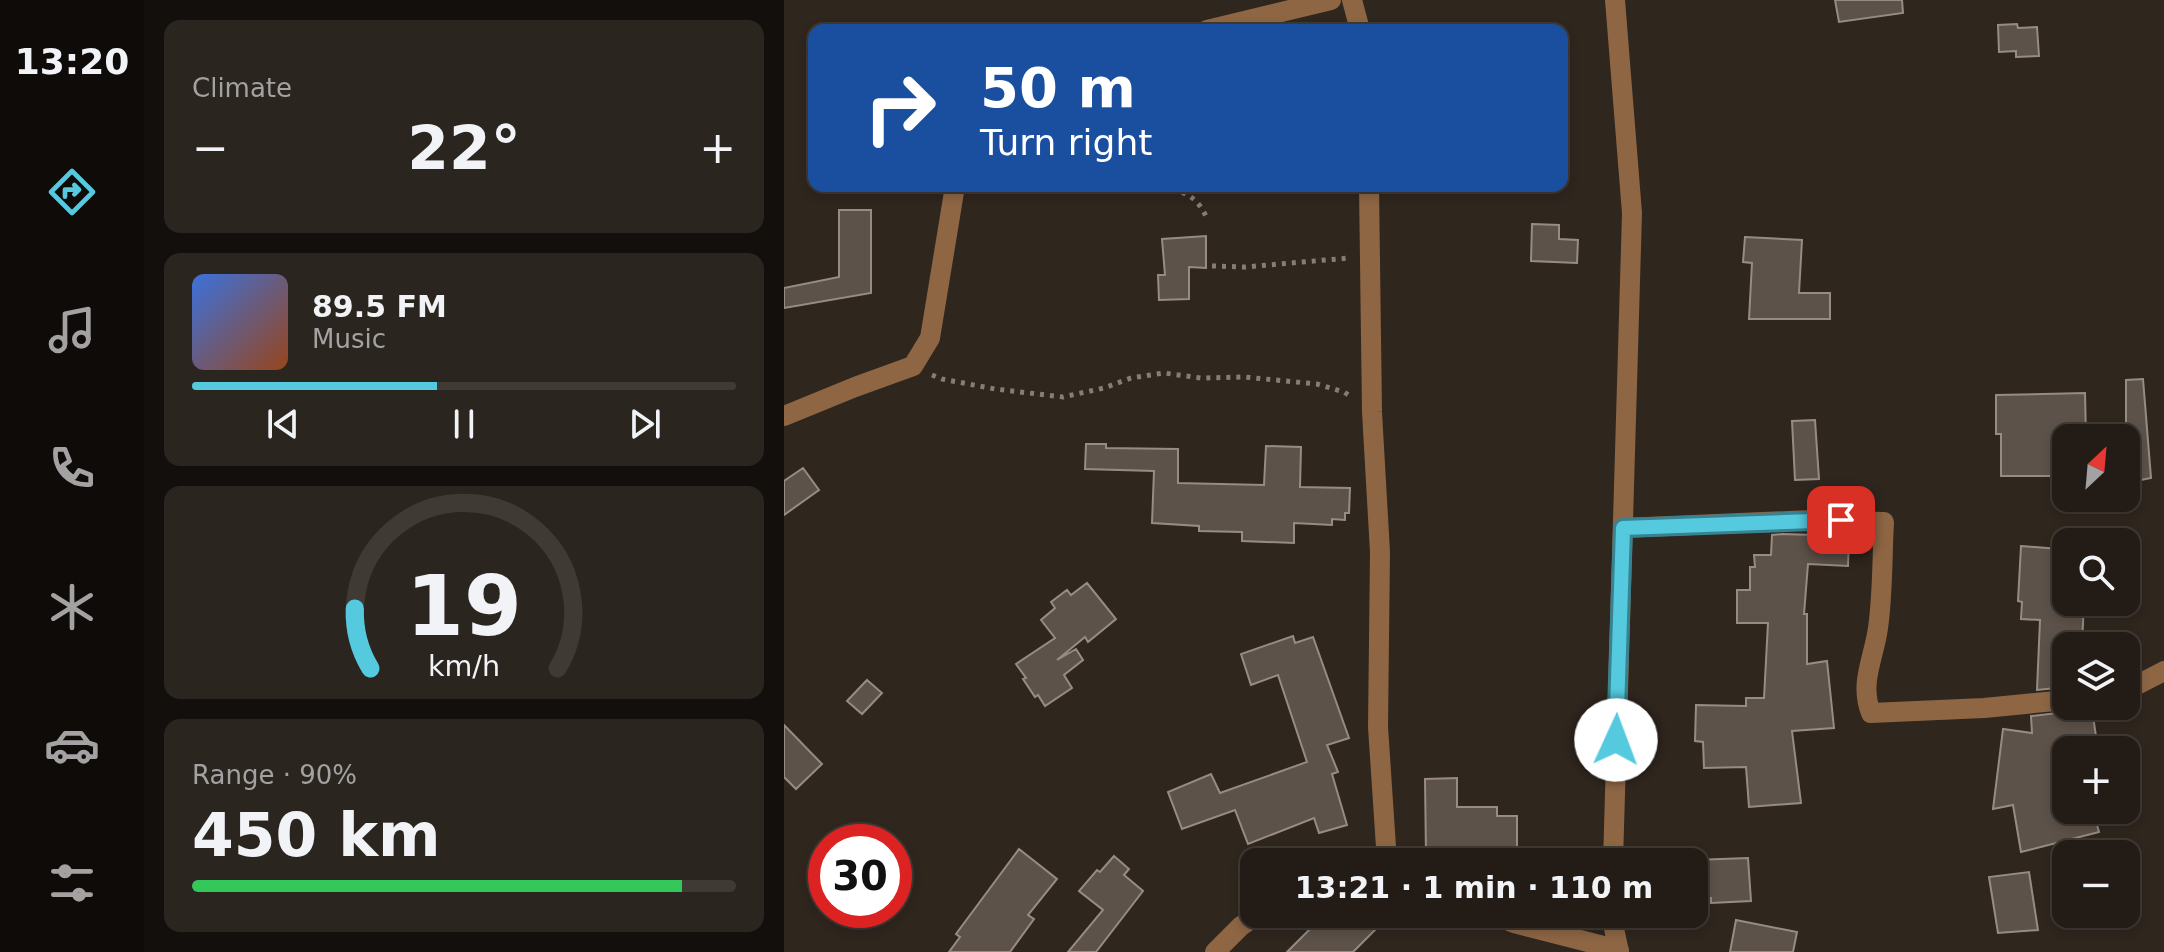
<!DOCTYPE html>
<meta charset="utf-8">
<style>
:root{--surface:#231c16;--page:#2b251f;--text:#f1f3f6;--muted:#a3a1a1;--line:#403a35;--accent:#55cadf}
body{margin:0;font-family:"DejaVu Sans",sans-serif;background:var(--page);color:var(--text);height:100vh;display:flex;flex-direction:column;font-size:30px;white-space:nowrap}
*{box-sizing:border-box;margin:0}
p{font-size:26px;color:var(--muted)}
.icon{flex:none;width:44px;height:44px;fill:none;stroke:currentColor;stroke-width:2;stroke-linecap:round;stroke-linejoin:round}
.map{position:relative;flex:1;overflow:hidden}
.drawer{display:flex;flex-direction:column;gap:20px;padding:20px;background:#130f0c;width:640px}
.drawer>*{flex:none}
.banner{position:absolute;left:24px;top:24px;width:760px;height:168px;border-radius:16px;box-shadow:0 4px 12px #0003,0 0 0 2px var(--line);background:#1a4fa0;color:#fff;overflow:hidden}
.needle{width:52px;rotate:26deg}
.buttons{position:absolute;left:1268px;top:424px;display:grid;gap:16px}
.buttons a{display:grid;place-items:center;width:88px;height:88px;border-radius:16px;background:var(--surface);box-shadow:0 4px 12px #0003,0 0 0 2px var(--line);font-size:40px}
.speed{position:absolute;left:24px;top:824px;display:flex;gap:16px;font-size:40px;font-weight:700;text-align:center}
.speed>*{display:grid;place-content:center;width:104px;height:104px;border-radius:50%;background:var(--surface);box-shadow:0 4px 12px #0003,0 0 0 2px var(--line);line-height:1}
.speed .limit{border:12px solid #d22;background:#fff;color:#111}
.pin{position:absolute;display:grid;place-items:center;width:68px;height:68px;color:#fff;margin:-34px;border-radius:16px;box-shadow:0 4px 12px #0006}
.me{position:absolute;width:88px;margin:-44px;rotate:2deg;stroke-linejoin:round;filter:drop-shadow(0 0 6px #0008)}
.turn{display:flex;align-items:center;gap:28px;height:168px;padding:0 40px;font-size:36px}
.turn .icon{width:104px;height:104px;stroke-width:2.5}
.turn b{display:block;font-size:56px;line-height:68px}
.big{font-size:60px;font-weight:600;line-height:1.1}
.drawer .widget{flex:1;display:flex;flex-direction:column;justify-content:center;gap:12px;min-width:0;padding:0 28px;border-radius:16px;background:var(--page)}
.drawer .dial{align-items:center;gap:0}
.dial svg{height:208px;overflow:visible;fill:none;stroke:var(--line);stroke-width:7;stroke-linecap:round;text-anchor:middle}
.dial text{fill:var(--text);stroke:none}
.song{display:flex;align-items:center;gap:24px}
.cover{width:96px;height:96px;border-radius:12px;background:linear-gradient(135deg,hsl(220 70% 55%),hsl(20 70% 35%))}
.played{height:8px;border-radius:4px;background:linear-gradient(90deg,var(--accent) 45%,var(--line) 45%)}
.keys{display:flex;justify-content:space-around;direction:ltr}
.heat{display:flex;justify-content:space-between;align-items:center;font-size:44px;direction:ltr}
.charge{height:12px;border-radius:6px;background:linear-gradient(90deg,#34c759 90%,var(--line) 0)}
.trip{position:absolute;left:456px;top:848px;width:468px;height:80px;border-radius:16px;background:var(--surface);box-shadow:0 4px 12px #0003,0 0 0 2px var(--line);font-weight:600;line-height:80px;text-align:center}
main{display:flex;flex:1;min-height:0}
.dock{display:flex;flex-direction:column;width:144px;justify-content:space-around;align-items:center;background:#0e0b09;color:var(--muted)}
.dock .icon{width:56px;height:56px}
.dock .current{color:var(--accent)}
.dock b{font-size:36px;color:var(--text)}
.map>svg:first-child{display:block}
.building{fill:#5d5249;stroke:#988c82;stroke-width:2}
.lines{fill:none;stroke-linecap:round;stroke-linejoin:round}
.path{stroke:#857e78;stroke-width:5;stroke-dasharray:4 6;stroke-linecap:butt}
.minor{stroke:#8e6644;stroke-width:20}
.route-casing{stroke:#378391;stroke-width:20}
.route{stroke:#55cadf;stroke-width:14}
</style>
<main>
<nav class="dock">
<b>13:20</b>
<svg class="icon current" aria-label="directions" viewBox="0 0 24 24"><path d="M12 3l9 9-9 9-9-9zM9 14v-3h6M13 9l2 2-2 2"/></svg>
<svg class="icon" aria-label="music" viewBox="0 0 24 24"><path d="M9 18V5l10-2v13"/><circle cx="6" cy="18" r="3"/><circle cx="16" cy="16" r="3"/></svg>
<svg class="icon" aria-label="phone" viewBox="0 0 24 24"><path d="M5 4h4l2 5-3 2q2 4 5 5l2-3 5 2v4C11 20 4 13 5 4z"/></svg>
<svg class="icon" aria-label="climate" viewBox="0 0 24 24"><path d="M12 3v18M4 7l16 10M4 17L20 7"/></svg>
<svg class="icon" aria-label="car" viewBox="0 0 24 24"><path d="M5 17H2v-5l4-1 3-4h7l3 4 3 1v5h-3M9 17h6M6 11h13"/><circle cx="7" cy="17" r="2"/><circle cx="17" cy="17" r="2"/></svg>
<svg class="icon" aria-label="filters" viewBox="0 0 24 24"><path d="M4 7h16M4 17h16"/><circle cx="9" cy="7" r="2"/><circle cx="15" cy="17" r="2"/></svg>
</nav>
<section class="drawer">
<div class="widget"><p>Climate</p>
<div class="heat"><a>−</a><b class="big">22°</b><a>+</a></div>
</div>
<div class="widget">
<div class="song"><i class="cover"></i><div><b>89.5 FM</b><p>Music</p></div></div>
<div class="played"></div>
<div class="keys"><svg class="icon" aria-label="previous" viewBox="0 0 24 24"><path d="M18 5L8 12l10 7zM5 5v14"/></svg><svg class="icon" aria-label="pause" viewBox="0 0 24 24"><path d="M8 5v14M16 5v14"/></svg><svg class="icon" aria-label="next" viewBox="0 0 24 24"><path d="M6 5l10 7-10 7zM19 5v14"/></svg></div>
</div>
<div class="widget dial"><svg viewBox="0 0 100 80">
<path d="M14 69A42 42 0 1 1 86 69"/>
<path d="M14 69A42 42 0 0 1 8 46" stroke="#55cadf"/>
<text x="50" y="56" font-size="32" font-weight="700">19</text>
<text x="50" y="72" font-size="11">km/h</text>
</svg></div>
<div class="widget"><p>Range · 90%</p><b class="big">450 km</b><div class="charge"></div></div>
</section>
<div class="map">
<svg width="1380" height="952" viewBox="0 0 1380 952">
<rect width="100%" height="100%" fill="#2f261e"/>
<!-- building -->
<path class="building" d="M1051 0H1118L1119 13 1055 22Z
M1233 24 1234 28 1253 27 1255 56 1232 57V51L1215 52 1214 25Z
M55 210H87V293L0 308V288L55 277Z
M748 224 775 225V239L794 240 793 263 747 261Z
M422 236V268L405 267V299L375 300 374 275H381L378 239Z
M961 237 1018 240 1015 293H1046V319H965L968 263 959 262Z
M1359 379 1367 478 1342 483V380Z
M1301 393 1302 438H1282V476H1217V434H1212V395Z
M1031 420 1035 479 1011 480 1008 421Z
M302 444H322V448L394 449V483L480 485 482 446 517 447 516 487 566 488 565 513H561V520L548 519V525L510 523V543L458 541V532L415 531V526L368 523 370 471 301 469Z
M19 468 35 490 0 515V481Z
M998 534 1065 536 1064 566 1024 564 1020 614H1023V664L1043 661 1050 728 1008 731 1017 803 965 807 962 767 920 768 919 742 911 741 912 705 962 706V698H980L984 623H953V590H966V567H971L970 555H987L988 535Z
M1237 546 1275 549 1272 602H1300L1298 645 1275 644 1272 688 1253 690 1256 620 1237 619 1238 602 1234 601Z
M303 583 332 619 304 642 301 637 273 660 292 649 299 660 280 675 288 688 261 706 254 695 251 697 239 679 242 678 232 664 271 638 257 620 271 608 267 602 283 590 287 595Z
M509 636 511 643 529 637 565 738 543 745 554 772 548 774 563 825 535 833 530 818 464 844 451 810 398 829 384 792 427 774 436 793 523 762 494 675 467 685 457 654Z
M83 680 98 693 78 714 63 701Z
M1308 709 1314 750H1282V810H1309L1315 832 1237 852 1229 805 1209 809 1219 729 1248 733 1247 716Z
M0 725 38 764 12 789 0 777Z
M673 778V807H713V816H733V854L642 855 641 779Z
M235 849 273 879 244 915 250 919 226 952H165L176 937 172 934Z
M330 856 345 869 340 875 359 891 312 952H284L319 910 295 891 313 870 316 872Z
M964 858 967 901 927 903V898L913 899 912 887H910V860Z
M1245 872 1254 930 1214 933 1205 877Z
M541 914H578L592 929 569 952H503Z
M952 920 1013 932 1009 952H946Z"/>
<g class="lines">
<!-- path -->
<path class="path" d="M379 186C402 193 414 196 424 221
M428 266 461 267 565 258
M148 375 158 379 211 389 279 397 320 388 347 378 380 373 417 378 460 377 533 384 560 392 566 396"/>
<!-- minor -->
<path class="minor" d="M568 0 576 30
M423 30 547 0
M585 186 588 412 596 552 594 727 603 862
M0 416 71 387 129 366 146 338 171 186
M839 528 1028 520 1100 522C1098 557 1099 593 1094 628 1090 658 1075 683 1087 713L1200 708 1282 700
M1342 687 1355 684 1380 671
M829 862 848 213 831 0
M708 914 730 923 835 950
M827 914 835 952
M431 952 457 926 475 914"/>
</g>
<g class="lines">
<!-- route casing -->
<g class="route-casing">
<path id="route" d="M832 740 839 528 1057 520"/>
</g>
<!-- route -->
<use href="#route" class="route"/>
</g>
</svg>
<div class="buttons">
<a><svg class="needle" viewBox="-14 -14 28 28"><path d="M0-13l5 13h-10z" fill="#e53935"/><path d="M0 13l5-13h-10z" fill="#a3a1a1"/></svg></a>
<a><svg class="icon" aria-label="search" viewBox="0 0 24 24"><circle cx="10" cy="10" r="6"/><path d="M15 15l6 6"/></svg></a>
<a><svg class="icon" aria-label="layers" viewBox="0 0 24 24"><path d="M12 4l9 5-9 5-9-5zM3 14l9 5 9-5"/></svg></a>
<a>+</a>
<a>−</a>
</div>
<div class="speed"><div class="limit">30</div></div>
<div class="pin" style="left:1057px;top:520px;background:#d93025"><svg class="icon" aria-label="arrive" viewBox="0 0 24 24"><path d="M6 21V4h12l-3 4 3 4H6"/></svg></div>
<svg class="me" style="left:832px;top:740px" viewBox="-20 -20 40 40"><circle r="19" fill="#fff"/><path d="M0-13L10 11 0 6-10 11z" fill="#55cadf"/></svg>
<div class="trip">13:21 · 1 min · 110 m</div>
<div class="banner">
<div class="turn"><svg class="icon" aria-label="right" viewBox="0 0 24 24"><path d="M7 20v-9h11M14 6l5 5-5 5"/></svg><div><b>50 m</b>Turn right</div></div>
</div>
</div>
</main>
